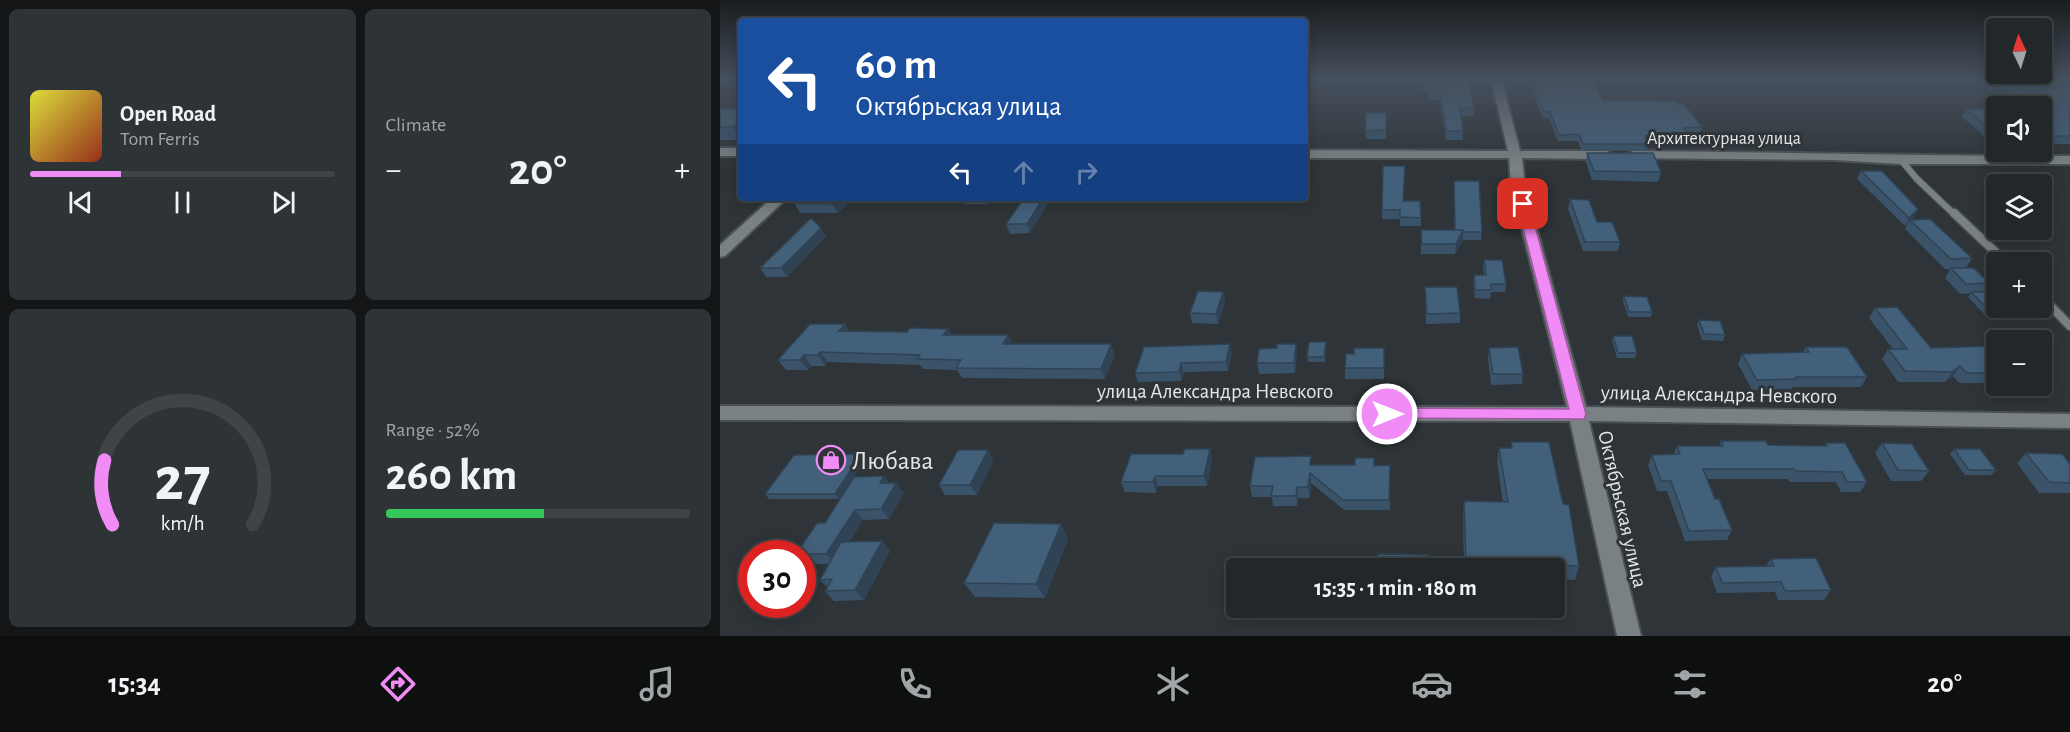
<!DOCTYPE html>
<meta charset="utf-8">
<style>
:root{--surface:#222729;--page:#2e3335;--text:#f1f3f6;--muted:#a2a5a8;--line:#3f4446;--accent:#f18bf5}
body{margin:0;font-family:"Alegreya Sans",sans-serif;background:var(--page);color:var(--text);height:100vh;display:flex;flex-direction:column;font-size:22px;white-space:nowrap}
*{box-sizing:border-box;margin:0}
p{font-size:20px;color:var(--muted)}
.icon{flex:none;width:33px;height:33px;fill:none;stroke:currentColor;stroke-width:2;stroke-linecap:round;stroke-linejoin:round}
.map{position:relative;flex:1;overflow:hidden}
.drawer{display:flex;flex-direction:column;gap:9px;padding:9px;background:#131517;width:720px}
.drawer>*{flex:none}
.hud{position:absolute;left:18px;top:18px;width:570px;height:183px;border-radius:6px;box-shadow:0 3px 15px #0003,0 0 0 2px var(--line);background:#1a4fa0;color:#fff;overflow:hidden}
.needle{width:39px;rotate:356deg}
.buttons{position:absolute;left:1266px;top:18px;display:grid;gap:12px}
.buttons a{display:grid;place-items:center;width:66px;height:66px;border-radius:6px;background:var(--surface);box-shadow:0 3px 15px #0003,0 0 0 2px var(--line);font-size:30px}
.speed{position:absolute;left:18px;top:540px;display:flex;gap:12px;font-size:30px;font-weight:700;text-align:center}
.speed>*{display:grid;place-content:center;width:78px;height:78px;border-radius:50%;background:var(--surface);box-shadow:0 3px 15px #0003,0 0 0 2px var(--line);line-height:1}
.speed .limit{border:9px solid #d22;background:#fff;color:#111}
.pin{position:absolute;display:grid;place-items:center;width:51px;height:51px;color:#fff;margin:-26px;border-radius:12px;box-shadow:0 3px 9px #0006}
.me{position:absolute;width:66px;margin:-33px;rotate:90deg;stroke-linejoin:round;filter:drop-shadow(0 0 4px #0008)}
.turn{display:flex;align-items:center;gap:21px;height:126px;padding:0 18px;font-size:27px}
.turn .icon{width:78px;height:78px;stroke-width:2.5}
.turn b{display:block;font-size:42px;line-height:51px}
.lanes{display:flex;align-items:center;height:57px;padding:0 18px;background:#0003;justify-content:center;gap:30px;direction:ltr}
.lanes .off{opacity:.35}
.big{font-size:45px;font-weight:700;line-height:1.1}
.drawer .tile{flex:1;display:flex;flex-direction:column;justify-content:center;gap:9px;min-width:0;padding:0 21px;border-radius:9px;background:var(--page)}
.drawer .dial{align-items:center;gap:0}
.dial svg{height:156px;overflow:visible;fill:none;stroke:var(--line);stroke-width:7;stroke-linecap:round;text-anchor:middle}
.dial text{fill:var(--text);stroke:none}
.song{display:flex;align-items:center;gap:18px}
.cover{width:72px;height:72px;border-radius:9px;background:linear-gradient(135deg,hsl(60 70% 55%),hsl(10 70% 35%))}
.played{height:6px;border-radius:3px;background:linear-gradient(90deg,var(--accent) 30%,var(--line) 30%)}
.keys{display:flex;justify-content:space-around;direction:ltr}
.heat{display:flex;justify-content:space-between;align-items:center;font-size:33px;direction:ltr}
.charge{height:9px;border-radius:4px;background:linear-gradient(90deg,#34c759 52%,var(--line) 0)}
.drawer .tiles{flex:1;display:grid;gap:9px;grid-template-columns:repeat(2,1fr)}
.trip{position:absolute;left:506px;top:558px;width:339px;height:60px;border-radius:6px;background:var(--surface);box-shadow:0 3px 15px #0003,0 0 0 2px var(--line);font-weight:700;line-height:60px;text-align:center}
.menu{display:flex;height:96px;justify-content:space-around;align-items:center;background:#0e1010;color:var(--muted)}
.menu .icon{width:42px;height:42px}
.menu .current{color:var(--accent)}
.menu b{font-size:27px;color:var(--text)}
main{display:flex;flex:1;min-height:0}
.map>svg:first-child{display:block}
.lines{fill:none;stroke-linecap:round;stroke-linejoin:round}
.lane-far1-casing{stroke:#4b5153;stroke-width:8}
.lane-casing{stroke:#4b5153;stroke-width:11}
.street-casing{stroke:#4b5153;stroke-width:4}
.lane-far1{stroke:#7a8184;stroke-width:6}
.lane{stroke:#7a8184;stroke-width:8}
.street{fill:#7a8184;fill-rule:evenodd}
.wall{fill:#3a5369}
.shaded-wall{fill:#2f4355}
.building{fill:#43607a;stroke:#2f4355;stroke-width:1.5}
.route{fill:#f18bf5;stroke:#9d5a9f;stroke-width:1.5}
.labels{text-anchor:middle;stroke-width:6;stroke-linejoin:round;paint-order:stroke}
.far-street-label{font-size:18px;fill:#e3e7e9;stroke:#2e3437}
.street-label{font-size:21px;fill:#e3e7e9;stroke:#2e3437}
.near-poi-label{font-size:26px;fill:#e3e7e9;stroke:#2e3437;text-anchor:start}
</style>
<main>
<section class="drawer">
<div class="tiles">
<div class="tile">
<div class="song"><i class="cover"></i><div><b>Open Road</b><p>Tom Ferris</p></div></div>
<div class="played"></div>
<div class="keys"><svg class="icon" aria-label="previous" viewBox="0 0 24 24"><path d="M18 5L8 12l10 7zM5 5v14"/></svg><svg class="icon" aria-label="pause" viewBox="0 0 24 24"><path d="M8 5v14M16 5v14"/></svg><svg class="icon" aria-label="next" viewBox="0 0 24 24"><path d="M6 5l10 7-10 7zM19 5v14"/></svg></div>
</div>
<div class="tile"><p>Climate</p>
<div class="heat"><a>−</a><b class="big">20°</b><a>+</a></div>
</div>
<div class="tile dial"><svg viewBox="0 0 100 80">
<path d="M14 69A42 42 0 1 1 86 69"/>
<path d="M14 69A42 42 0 0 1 10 36" stroke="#f18bf5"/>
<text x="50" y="56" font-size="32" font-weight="700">27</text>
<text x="50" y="72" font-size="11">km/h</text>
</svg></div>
<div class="tile"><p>Range · 52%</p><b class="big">260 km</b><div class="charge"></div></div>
</div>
</section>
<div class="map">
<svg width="1350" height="636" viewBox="0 0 1350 636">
<rect width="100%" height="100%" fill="#2e3437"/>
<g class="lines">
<!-- lane-far1 casing -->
<g class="lane-far1-casing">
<path id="lane-far1" d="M1181 160 1197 179 1235 215"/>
</g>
<!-- lane casing -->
<g class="lane-casing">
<path id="lane" d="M1234 213 1286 262
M1322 297 1350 326"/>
</g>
<!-- street casing -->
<g class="street-casing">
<path id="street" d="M771 78H781L800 151H887L893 155 887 159 802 158 805 186 866 407 1350 414V428L869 421 921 636H897L850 421 0 420V406L847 407 791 186 789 158H585V150L788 151Z
M0 148H21V156H0Z
M913 151C1059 152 1204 156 1350 156V164H1181L1115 160 909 158 907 155Z
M52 198H67L5 256 0 257V245Z"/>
</g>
<!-- lane-far1 -->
<use href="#lane-far1" class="lane-far1"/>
<!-- lane -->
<use href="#lane" class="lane"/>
<!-- street -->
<use href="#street" class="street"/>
</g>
<!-- wall -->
<path class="wall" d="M615 78H642V82H615Z
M702 78H748L754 108V116H741L743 131V140H726L720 100H709L708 92H703Z
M807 78H871L883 100 958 104 982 127 980 133H968L966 140 927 142 928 144 927 151 861 150 858 141H838L829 118H823Z
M1090 78H1152L1153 79 1151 84 1097 85Z
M1213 78H1350V144H1322V106H1292L1253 81H1216Z
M0 109H21V140H0Z
M1246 109H1276V142H1271L1242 117Z
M646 113H666V139H646Z
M867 153 941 172 938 182 872 180 866 162Z
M1141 171 1198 209 1194 217 1191 220 1252 258 1246 268 1269 283 1264 292 1289 309 1286 314H1264L1248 297 1251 293 1240 294 1225 278 1230 269H1225L1185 229 1188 222 1185 226 1137 179Z
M734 181 762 232 761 240H743L735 254H701V230H734Z
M133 198 118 213H80L74 203Z
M241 198H273L268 204H244Z
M304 198 310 233 290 234 286 224Z
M850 199 900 242 898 251H863L848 209Z
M683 201 701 218V226H680V219H662V210Z
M106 236 67 277H46L40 268Z
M764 260 786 284 785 292H771L770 299 755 298 753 283 754 275H764L763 268Z
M705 287 740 313V323L706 324Z
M503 292 505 302 498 324 472 323 470 313Z
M904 296 932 312 931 317H908L903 301Z
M1155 308 1211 348 1276 346V383H1242L1238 382 1233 376 1225 382H1178L1162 359 1168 349H1173L1149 318Z
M979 320 1005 335 1003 341 982 340 977 325Z
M125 324 129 331 187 332 228 329 231 335H288L292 344 395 355 385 379 242 378 237 370 203 369 200 365 108 362 105 366H91L88 370H66L58 360Z
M893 336 917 353 915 358H897L892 341Z
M606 342 605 362H588L587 357Z
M576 344 577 354 575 373 539 374 537 363 557 348Z
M1086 347 1147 377 1141 387H1073L1072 389 1032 390 1018 364 1022 354 1083 352Z
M664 348V379H625V368L634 354Z
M769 348 803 374 802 384 771 385 768 358Z
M1322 352 1332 363 1324 373H1322Z
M512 353 508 371 464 372 461 381 418 382 415 373Z
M1001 441 1048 445 1104 446 1106 443 1147 482 1140 492H1121L1116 482H1069L1068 479H987L995 499 1012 530 1007 540 965 541 947 491H937L928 465 932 455 954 454 957 446H999Z
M791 442 843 504 859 566 855 580 834 579V568H744L743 514 744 501 783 502 777 462 779 448H791Z
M1162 443 1209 471 1201 481H1171L1155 453Z
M1234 449 1276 470 1271 475H1245L1230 454Z
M268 450 273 461 257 495H225L219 485Z
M1306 453 1350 464V493H1319L1297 463Z
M141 454 145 460 119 499H49L45 494Z
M492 459 487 486H438L436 493 405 492 401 482Z
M592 465H670V510H624L591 483 590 498H578L577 506H553L552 497H532L530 486Z
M164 476 169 483 184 493 169 519 143 520 129 542 162 541 170 551 144 600 114 601 105 591 107 587 100 580 109 564H85L82 561V554Z
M341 524 348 539 325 598 255 597 244 583Z
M1051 559 1111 590 1104 600H1058L1055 592 997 593 991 576 996 567 1046 566Z"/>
<!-- shaded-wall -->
<path class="shaded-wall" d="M21 122V140L13 127Z
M118 198H133L118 213 112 204Z
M265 198H273L268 204Z
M323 198H332L310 233 307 224Z
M1198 209 1194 217 1191 220H1190L1185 226 1189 218Z
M101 228 106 236 67 277 61 268Z
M743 230V240L735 254 736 244Z
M503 292 505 302 498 324 496 314Z
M125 324 131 334 119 331Z
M228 329 233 339 223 335Z
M288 335 292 345 283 344Z
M391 344 395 355 385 379 381 369Z
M510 344 512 353 508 371 506 362Z
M576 344 577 354 575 373 574 363Z
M100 352 108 362 105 366 98 355Z
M84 355 91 366 88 370 80 360Z
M461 363 464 372 461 381 459 372Z
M1240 366 1233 376 1225 382 1232 372Z
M490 449 492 459 487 486 484 476Z
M268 450 273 461 257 495 250 485Z
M141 454 145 460 119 499 115 494Z
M590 473 591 483 590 498 588 487Z
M164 476 172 487 160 483Z
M435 476 438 486 436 493 433 482Z
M176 483 184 493 169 519 161 509Z
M577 487 578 498 577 506 576 496Z
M135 510 143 520 115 564 106 554Z
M341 524 348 539 325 598 316 584Z
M162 541 170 551 144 600 135 590Z"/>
<!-- building -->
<path class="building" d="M703 78H748L754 108H740L743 131H726L720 92H710L709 84H703Z
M810 78H871L883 100 956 101 958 104H964L982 127 964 128 968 134 925 136 928 144H863L859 134 839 135 830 112H824Z
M1098 78H1152L1153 79 1099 80Z
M1265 78H1350V136H1322V106H1308Z
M0 109H21V122L13 127H0Z
M1246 109H1276V134Z
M646 113H666V130L645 131Z
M867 153H933L941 172 874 171Z
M663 166H685L683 201H700L701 218 680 217V210H662Z
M1141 171H1162L1198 209 1189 218Z
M734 181H759L762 232H743V230H735Z
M80 198H118L112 204 74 203Z
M304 198H323L307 224H286Z
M850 199 869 200 877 222H892L900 242H865Z
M91 218 101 228 61 268H40Z
M1210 219 1252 258 1231 259 1190 220Z
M701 230H743L736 244H702Z
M764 260H782L786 284H771V290H755L754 275H766Z
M1231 268H1254L1269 283 1246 284Z
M705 287H737L740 313 707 314Z
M478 291 503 292 496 314 470 313Z
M1251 292H1272L1276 296V308H1288L1289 309H1268Z
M904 296 927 297 932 312H909Z
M1177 307 1211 348 1276 346V362H1275L1276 364V373H1250L1245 372 1240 366 1232 372 1185 371 1168 349H1187L1155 308Z
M979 320 1000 321 1005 335 984 334Z
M90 324H125L119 331 187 332 190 328 228 329 223 335H288L283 344H391L381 369 236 368 241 360 197 359 200 355 100 352 98 355H84L80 360H58Z
M893 336H912L917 353H898Z
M589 342H606L604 357H587Z
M510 344 506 362 461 363 459 372 415 373 424 347Z
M557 344H576L574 363H537L539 349 557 348Z
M798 347 803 374H773L769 348Z
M1086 347H1127L1147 377H1076L1077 379 1037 380 1022 354 1089 352Z
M634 348H664V368H625L626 354H634Z
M1322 352 1332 363H1322Z
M1001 441H1046L1048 445 1107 446 1106 443H1125L1147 482H1127L1122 472 1075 471 1074 469H983L995 499H999L1012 530 969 531 951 481H941L932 455 960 454 957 446H1003Z
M791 442H829L843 504 849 505 859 566 746 561 744 501 788 502 779 448H792Z
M1162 443 1192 444 1209 471 1178 470Z
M465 449H490L484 476H435L433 482H401L411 454H463Z
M1234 449H1260L1276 470H1249Z
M238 450H268L250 485H219Z
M1306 453 1342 454 1350 464V483L1329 482Z
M141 454 115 494H45L74 455Z
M591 456 590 465H635V458H654V466L670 465 669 500H623L590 473 588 487H577L576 496H551L553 486H530L535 457Z
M164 476 160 483H176L161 509 135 510 106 554H76L97 523H105L134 477Z
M274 523 341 524 316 584 244 583Z
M162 541 135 590 105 591 112 579 100 580 121 542Z
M658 554 709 555V568H626H657Z
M1096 558 1111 590 1065 591 1061 582 1002 583 996 567 1054 566 1051 559Z"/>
<!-- sky -->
<linearGradient id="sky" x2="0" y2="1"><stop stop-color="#191d1e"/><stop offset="0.47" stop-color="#46505e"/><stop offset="1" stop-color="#46505e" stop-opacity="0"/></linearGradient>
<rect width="1350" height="167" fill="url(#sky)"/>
<!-- route -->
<path class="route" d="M803 201 809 204 866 414 864 419 661 418 659 414 661 410 667 408 849 409 797 204Z"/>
<!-- icons -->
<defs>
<g id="shop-ring" transform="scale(1.5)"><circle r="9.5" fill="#2e3437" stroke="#f18bf5" stroke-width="1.5"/><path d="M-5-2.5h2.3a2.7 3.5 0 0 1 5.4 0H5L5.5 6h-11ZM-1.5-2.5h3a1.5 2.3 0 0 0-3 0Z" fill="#f18bf5"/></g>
</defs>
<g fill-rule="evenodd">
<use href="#shop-ring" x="111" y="460"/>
</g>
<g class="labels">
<!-- far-street labels -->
<g class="far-street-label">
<text x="1004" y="144">Архитектурная улица</text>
</g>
<!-- street labels -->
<g class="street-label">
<text x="495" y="398">улица Александра Невского</text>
<text transform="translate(999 394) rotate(1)" y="7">улица Александра Невского</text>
<text transform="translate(903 509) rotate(77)" y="7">Октябрьская улица</text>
</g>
<!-- near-poi labels -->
<g class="near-poi-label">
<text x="132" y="469">Любава</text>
</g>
</g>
</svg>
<div class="buttons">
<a><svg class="needle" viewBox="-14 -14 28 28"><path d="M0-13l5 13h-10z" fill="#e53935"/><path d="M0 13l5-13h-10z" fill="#a2a5a8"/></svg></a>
<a><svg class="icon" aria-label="sound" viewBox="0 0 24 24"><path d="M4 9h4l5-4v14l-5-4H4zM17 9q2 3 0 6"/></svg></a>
<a><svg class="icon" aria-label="layers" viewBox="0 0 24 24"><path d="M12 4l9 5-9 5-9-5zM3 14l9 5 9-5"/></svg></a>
<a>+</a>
<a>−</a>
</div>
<div class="speed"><div class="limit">30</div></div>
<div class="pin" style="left:803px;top:204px;background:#d93025"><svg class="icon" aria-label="arrive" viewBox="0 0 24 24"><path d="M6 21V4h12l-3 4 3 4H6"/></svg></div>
<svg class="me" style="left:667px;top:414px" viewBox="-20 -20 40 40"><circle r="17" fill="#f18bf5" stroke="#fff" stroke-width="3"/><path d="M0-11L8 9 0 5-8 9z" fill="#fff"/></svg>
<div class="trip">15:35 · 1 min · 180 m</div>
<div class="hud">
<div class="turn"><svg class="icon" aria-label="left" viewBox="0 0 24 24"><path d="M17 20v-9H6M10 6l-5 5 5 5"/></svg><div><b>60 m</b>Октябрьская улица</div></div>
<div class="lanes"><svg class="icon" aria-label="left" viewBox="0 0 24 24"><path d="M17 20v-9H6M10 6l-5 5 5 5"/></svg><svg class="icon off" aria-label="ahead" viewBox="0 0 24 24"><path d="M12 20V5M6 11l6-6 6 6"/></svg><svg class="icon off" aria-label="right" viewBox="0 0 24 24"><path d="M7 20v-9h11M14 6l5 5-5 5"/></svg></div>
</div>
</div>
</main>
<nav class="menu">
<b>15:34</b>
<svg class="icon current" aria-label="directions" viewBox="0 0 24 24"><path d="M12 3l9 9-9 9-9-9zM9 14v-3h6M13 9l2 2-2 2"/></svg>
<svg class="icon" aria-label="music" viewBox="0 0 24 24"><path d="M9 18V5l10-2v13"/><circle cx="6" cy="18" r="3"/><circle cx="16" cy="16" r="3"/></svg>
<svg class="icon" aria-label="phone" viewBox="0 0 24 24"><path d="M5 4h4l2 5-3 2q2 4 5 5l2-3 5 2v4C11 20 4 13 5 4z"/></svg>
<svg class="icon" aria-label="climate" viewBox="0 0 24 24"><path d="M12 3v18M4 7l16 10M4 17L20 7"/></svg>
<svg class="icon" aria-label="car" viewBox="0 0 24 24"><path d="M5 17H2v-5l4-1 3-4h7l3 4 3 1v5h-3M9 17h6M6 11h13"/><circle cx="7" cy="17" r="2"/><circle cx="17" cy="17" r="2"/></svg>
<svg class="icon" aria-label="filters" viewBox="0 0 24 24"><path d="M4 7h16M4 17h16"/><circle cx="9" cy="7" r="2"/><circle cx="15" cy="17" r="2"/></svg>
<b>20°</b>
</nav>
